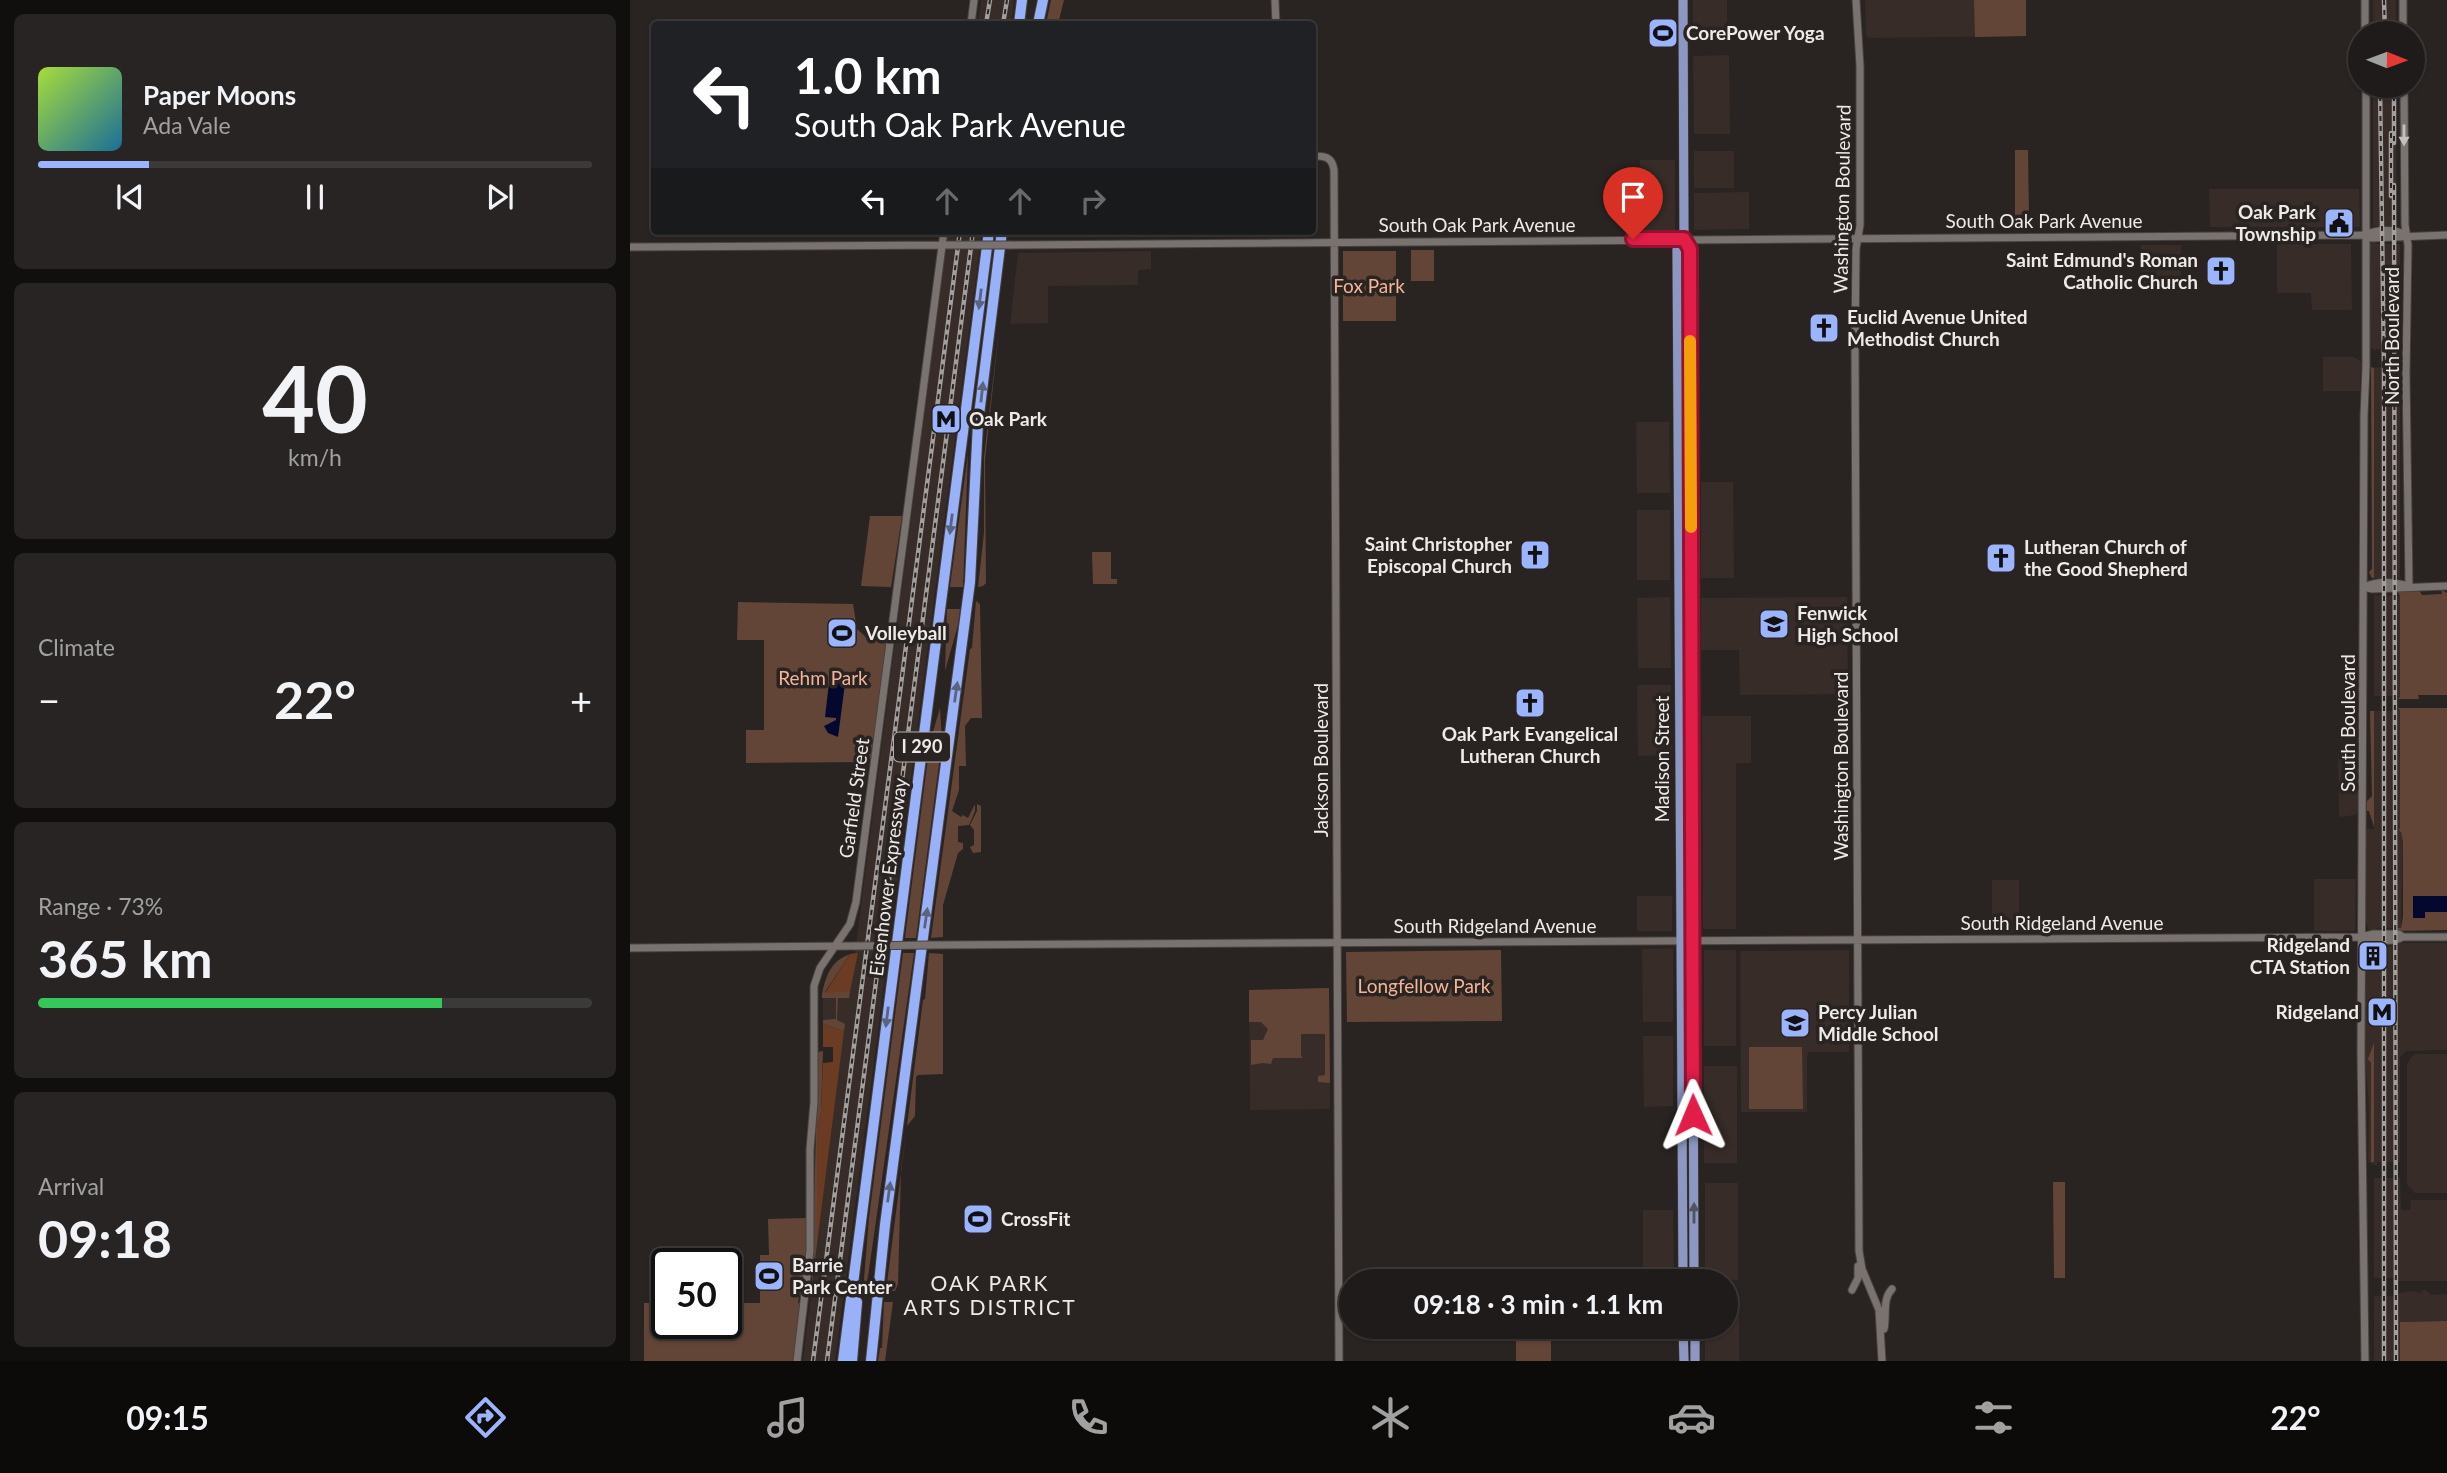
<!DOCTYPE html>
<meta charset="utf-8">
<style>
:root{--surface:#1f1b1a;--page:#272423;--text:#f1f3f6;--muted:#a1a1a2;--line:#3c3939;--accent:#9cb4fd}
body{margin:0;font-family:Lato,sans-serif;background:var(--page);color:var(--text);height:100vh;display:flex;flex-direction:column;font-size:26px;white-space:nowrap}
*{box-sizing:border-box;margin:0}
p{font-size:23px;color:var(--muted)}
.icon{flex:none;width:38px;height:38px;fill:none;stroke:currentColor;stroke-width:2;stroke-linecap:round;stroke-linejoin:round}
.map{position:relative;flex:1;overflow:hidden}
.sheet{display:flex;flex-direction:column;gap:14px;padding:14px;background:#110f0e;width:630px}
.sheet>*{flex:none}
.top-card{position:absolute;left:21px;top:21px;width:665px;height:214px;border-radius:7px;box-shadow:0 2px 5px #0004,0 0 0 2px var(--line);background:#202124;color:#fff;overflow:hidden}
.needle{width:46px;rotate:91deg}
.buttons{position:absolute;left:1718px;top:21px;display:grid;gap:14px}
.buttons a{display:grid;place-items:center;width:77px;height:77px;border-radius:50%;background:var(--surface);box-shadow:0 2px 5px #0004,0 0 0 2px var(--line);font-size:35px}
.speed{position:absolute;left:21px;top:1248px;display:flex;gap:14px;font-size:35px;font-weight:700;text-align:center}
.speed>*{display:grid;place-content:center;width:91px;height:91px;border-radius:50%;background:var(--surface);box-shadow:0 2px 5px #0004,0 0 0 2px var(--line);line-height:1}
.speed .limit{border:4px solid #111;border-radius:10px;background:#fff;color:#111}
.pin{position:absolute;display:grid;place-items:center;width:60px;height:60px;color:#fff;margin:-72px -30px;border-radius:50% 50% 50% 0;rotate:-45deg;box-shadow:0 0 7px #0007}
.pin .icon{rotate:45deg}
.me{position:absolute;width:77px;margin:-38px;rotate:359deg;stroke-linejoin:round;filter:drop-shadow(0 0 5px #0008)}
.turn{display:flex;align-items:center;gap:24px;height:147px;padding:0 28px;font-size:32px}
.turn .icon{width:91px;height:91px;stroke-width:2.5}
.turn b{display:block;font-size:49px;line-height:60px}
.lanes{display:flex;align-items:center;height:66px;padding:0 28px;background:#0003;justify-content:center;gap:35px;direction:ltr}
.lanes .off{opacity:.35}
.big{font-size:52px;font-weight:700;line-height:1.1}
.sheet .widget{flex:1;display:flex;flex-direction:column;justify-content:center;gap:10px;min-width:0;padding:0 24px;border-radius:10px;background:var(--page)}
.sheet .dial{align-items:center;gap:0}
.dial b{font-size:91px;line-height:1}
.song{display:flex;align-items:center;gap:21px}
.cover{width:84px;height:84px;border-radius:10px;background:linear-gradient(135deg,hsl(80 70% 55%),hsl(200 70% 35%))}
.played{height:7px;border-radius:4px;background:linear-gradient(90deg,var(--accent) 20%,var(--line) 20%)}
.keys{display:flex;justify-content:space-around;direction:ltr}
.heat{display:flex;justify-content:space-between;align-items:center;font-size:38px;direction:ltr}
.charge{height:10px;border-radius:5px;background:linear-gradient(90deg,#34c759 73%,var(--line) 0)}
.trip{position:absolute;left:709px;top:1269px;width:399px;height:70px;border-radius:35px;background:var(--surface);box-shadow:0 2px 5px #0004,0 0 0 2px var(--line);font-weight:700;line-height:70px;text-align:center}
.dock{display:flex;height:112px;justify-content:space-around;align-items:center;background:#0c0b0a;color:var(--muted)}
.dock .icon{width:49px;height:49px}
.dock .current{color:var(--accent)}
.dock b{font-size:32px;color:var(--text)}
main{display:flex;flex:1;min-height:0}
.map>svg:first-child{display:block}
.built{fill:#372c27}
.green{fill:#634537}
.forest{fill:#6b3b23}
.water{fill:#04082f}
.lines{fill:none;stroke-linecap:round;stroke-linejoin:round}
.minor-casing{stroke:#474240;stroke-width:9}
.major-casing{stroke:#474240;stroke-width:10}
.highway-casing{stroke:#474240;stroke-width:12}
.minor{stroke:#79726f;stroke-width:7}
.major{stroke:#8c98c1;stroke-width:9}
.highway{stroke:#99b1f8;stroke-width:10}
.rail-casing{stroke:#a39f9d;stroke-width:4.5}
.rail{stroke:#292422;stroke-width:2;stroke-dasharray:5;stroke-linecap:butt}
.minor-bridge-casing{stroke:#474240;stroke-width:9;stroke-linecap:butt}
.minor-bridge{stroke:#79726f;stroke-width:7}
.oneway{fill:#c5c0be}
.oneway2{fill:#5b6382}
.oneway3{fill:#515262}
.route-casing{stroke:#92132f;stroke-width:18}
.route{stroke:#e11d48;stroke-width:12}
.slow{stroke:#f59e0b;stroke-width:12}
.labels{text-anchor:middle;stroke-width:7;stroke-linejoin:round;paint-order:stroke}
.shield{fill:#292422;stroke:#b3afad;stroke-width:2}
.shield-label{font-size:18px;font-weight:bold;fill:#eeeae8}
.poi-label{font-size:19px;font-weight:bold;fill:#eeeae8;stroke:#292422;text-anchor:start}
.street-label{font-size:19px;fill:#eeeae8;stroke:#292422}
.park-label{font-size:19px;fill:#f5b497;stroke:#292422}
.neighbourhood-label{font-size:21px;letter-spacing:2px;fill:#eeeae8;stroke:#292422}
</style>
<main>
<section class="sheet">
<div class="widget">
<div class="song"><i class="cover"></i><div><b>Paper Moons</b><p>Ada Vale</p></div></div>
<div class="played"></div>
<div class="keys"><svg class="icon" aria-label="previous" viewBox="0 0 24 24"><path d="M18 5L8 12l10 7zM5 5v14"/></svg><svg class="icon" aria-label="pause" viewBox="0 0 24 24"><path d="M8 5v14M16 5v14"/></svg><svg class="icon" aria-label="next" viewBox="0 0 24 24"><path d="M6 5l10 7-10 7zM19 5v14"/></svg></div>
</div>
<div class="widget dial"><b>40</b><p>km/h</p></div>
<div class="widget"><p>Climate</p>
<div class="heat"><a>−</a><b class="big">22°</b><a>+</a></div>
</div>
<div class="widget"><p>Range · 73%</p><b class="big">365 km</b><div class="charge"></div></div>
<div class="widget"><p>Arrival</p><b class="big">09:18</b></div>
</section>
<div class="map">
<svg width="1817" height="1361" viewBox="0 0 1817 1361">
<rect width="100%" height="100%" fill="#292422"/>
<!-- built -->
<path class="built" d="M351 0H384L381 24H348Z
M1063 0H1097V39H1063Z
M1235 0H1396V36L1239 38 1236 35Z
M1743 0H1766V33H1743Z
M1099 55 1100 134H1064L1063 56Z
M1743 86H1766L1767 226H1743Z
M1064 151H1104V188H1064Z
M1010 160H1045V230H1009Z
M1579 189H1729L1730 227H1580Z
M1119 192V229L1064 230V193Z
M318 231H352L205 1361H173L187 1244V1129L191 1112 193 1063 203 1062V1047H193V997L220 954 225 953Z
M397 231H521V234L398 235Z
M1745 241 1746 244H1770V353L1746 349V351L1740 347 1741 264 1739 245Z
M1647 244H1721L1722 310H1682L1681 293H1647Z
M1511 245H1551V292H1511Z
M521 251V269L508 270V285L418 286V323L380 324 388 253Z
M1693 357H1723L1729 360 1731 363 1730 391H1693Z
M1746 367 1770 371V578H1744V368Z
M1006 422H1039L1040 493H1007Z
M1071 482H1103L1104 578H1071Z
M1007 510H1040V580H1007Z
M1744 595 1770 596V696H1744Z
M1040 597 1041 668H1008L1007 598Z
M1217 597 1218 694 1110 695 1109 650H1071V598Z
M1007 685H1041L1042 755 1008 756Z
M1744 711H1770V829H1768L1771 831 1773 841 1771 928H1747L1746 931 1739 930 1734 916 1735 829H1744Z
M1072 716H1121V763H1106V929H1073Z
M1708 754H1729L1728 811 1725 815 1709 817Z
M1684 879H1726L1725 931H1684Z
M1362 880H1389V930L1385 933H1362Z
M1007 896H1042V931H1007Z
M1743 942 1747 943V946H1767V943H1817V1050L1776 1051 1770 1057V1162H1747V1166L1738 1162 1739 1109 1734 1042 1735 949 1739 943Z
M1043 948V1022H1013L1012 949Z
M1074 950H1106V1046H1074Z
M1219 950V1052H1179L1177 1056V1112H1111L1110 951Z
M699 988 700 1109 620 1110 619 990Z
M1013 1036H1043V1106L1014 1107Z
M1786 1054H1817V1193H1785L1777 1184V1064L1781 1057Z
M1074 1066H1107V1163H1074Z
M1744 1178H1770L1771 1210H1780L1781 1200H1817V1281H1768L1767 1278H1744Z
M1075 1183H1108V1280L1075 1279Z
M1043 1210 1044 1280H1013V1210Z
M1796 1290 1801 1295 1817 1294V1321L1771 1322 1770 1361H1744V1296H1767L1768 1293 1784 1291 1792 1294 1790 1291Z
M1096 1300H1109V1361H1075V1327L1096 1326Z"/>
<!-- green -->
<path class="green" d="M421 0H434L428 24H416Z
M1344 0H1396V36L1345 37Z
M1385 150H1398L1399 220 1398 223 1385 228Z
M781 250H804V281H781Z
M713 251H766V321H713Z
M370 321 355 460 356 583 353 586 348 587 354 533V457Z
M1741 367 1744 368V578H1742L1739 572 1742 569Z
M338 454 333 587H320L322 572Z
M240 516H272L261 587 231 586Z
M462 552H481V579H487V584H463Z
M1784 590H1789L1792 595 1812 594 1811 590 1817 593V695H1788L1789 699H1768L1770 696V596L1768 592Z
M346 601 350 604 352 718H341L335 726 336 766H329V790L322 811 331 817 333 815 338 818 345 804V811L339 825 328 826V842L333 843V849L328 853 313 905V937L301 938 340 649 342 648Z
M108 602 223 604 227 629 237 638 257 639 241 762 116 763V730H134V640H107Z
M317 609H330L328 625 315 671Z
M310 708 312 741 286 938H275L300 742Z
M1768 708H1817V930L1767 931V928H1771L1773 917V842L1771 832 1768 829H1770V711Z
M1740 711H1744V827L1739 811H1737V801L1742 796Z
M347 804 351 806V852L343 853 340 847 344 845V830L340 825 347 811Z
M871 950 872 1021 717 1022 716 952Z
M273 953H284L236 1291H233L239 1218Z
M299 953 313 954V1074L288 1075 286 1077 285 1116 277 1126 271 1170 268 1284 265 1291H256L293 1000 295 999Z
M220 954 195 992 220 991 219 998H208L207 1020 215 1024 214 1031 193 1024V1020L206 1019V998H192V994C196 975 201 961 220 954Z
M699 988 700 1083 688 1082V1076L695 1075V1034H671V1056L673 1058H643L641 1064 633 1063 621 1065V1040H633L638 1029 631 1022H619V990Z
M1744 1043V1162H1741V1063L1738 1059Z
M1119 1047H1172L1173 1109H1119Z
M193 1051 191 1112 187 1129V1244L182 1285 188 1052Z
M1423 1182H1435V1278H1424Z
M178 1218 179 1249 173 1292 169 1295 168 1303 171 1304 164 1361H14V1303H37V1323H96V1303H130V1255H139L138 1219Z
M254 1302H263L255 1361H248L250 1348H252Z
M1817 1321V1361H1770V1322Z
M886 1327H921V1361H886Z"/>
<!-- forest -->
<path class="forest" d="M228 953 220 991 195 993 220 954Z
M193 1024 214 1031 187 1244V1129L191 1112 193 1063 203 1062V1047H193Z"/>
<!-- water -->
<path class="water" d="M200 674 216 676 208 737 198 733 194 726 206 720V718L195 717Z
M1783 896H1817V912H1795V918H1783Z"/>
<g class="lines">
<!-- minor casing -->
<g class="minor-casing">
<path id="minor" d="M645 0 646 24
M1226 0 1230 66V225L1226 249 1225 345 1229 1251 1232 1269 1249 1310 1252 1361
M1735 0V33
M1773 0V33
M341 24 344 0
M1774 86 1775 225 1778 245 1776 374 1779 586
M682 156C694 156 702 156 704 170L709 1361
M1736 235C1746 229 1766 229 1776 235
M379 245 1736 235 1742 238 1817 235
M0 247 314 245
M1734 587 1742 589 1817 586
M1734 587C1747 581 1764 582 1778 586
M1732 937C1744 940 1762 943 1773 937H1817
M300 945 1563 938 1731 937 1743 934H1769L1773 937
M0 948 226 946
M1222 1290 1228 1278V1266
M1254 1329C1257 1316 1252 1299 1262 1289
M167 1361 180 1250V1149L184 1102V986L190 968 220 924 226 902 314 231
M1735 1361 1731 1054 1734 416 1736 367V86"/>
</g>
<!-- major casing -->
<g class="major-casing">
<path id="major" d="M1054 239 1060 249 1064 1281
M1053 1281 1047 250 1054 239 1053 0
M1053 1326 1054 1361
M1065 1326V1361"/>
</g>
<!-- highway casing -->
<g class="highway-casing">
<path id="highway" d="M389 24 392 0
M408 24 413 0
M213 1361 359 231
M222 1361 227 1302
M241 1361 255 1225 340 582 348 423 372 231"/>
</g>
<!-- minor -->
<use href="#minor" class="minor"/>
<!-- major -->
<use href="#major" class="major"/>
<!-- highway -->
<use href="#highway" class="highway"/>
<!-- rail casing -->
<g class="rail-casing">
<path id="rail" d="M1754 0 1755 33
M356 24 360 0
M373 24 377 0
M1750 86 1754 368V1361
M1764 86V143
M1761 133V196
M1764 185 1766 1361
M183 1361 330 231
M197 1361 343 231"/>
</g>
<!-- rail -->
<use href="#rail" class="rail"/>
<!-- minor-bridge casing -->
<g class="minor-bridge-casing">
<path id="minor-bridge" d="M316 245H379
M226 946 300 945"/>
</g>
<!-- minor-bridge -->
<use href="#minor-bridge" class="minor-bridge"/>
</g>
<!-- one-way arrows -->
<defs><path id="oneway-solid" d="M-6-.8H1V-3.2L6.5 0L1 3.2V.8H-6Z" transform="scale(1.75)"/></defs>
<use class="oneway" href="#oneway-solid" transform="translate(1774 135) rotate(90)"/>
<g class="oneway2">
<use href="#oneway-solid" transform="translate(350 299) rotate(97)"/>
<use href="#oneway-solid" transform="translate(352 392) rotate(-84)"/>
<use href="#oneway-solid" transform="translate(321 524) rotate(97)"/>
<use href="#oneway-solid" transform="translate(326 692) rotate(-82)"/>
<use href="#oneway-solid" transform="translate(296 918) rotate(-82)"/>
<use href="#oneway-solid" transform="translate(257 1017) rotate(97)"/>
<use href="#oneway-solid" transform="translate(259 1192) rotate(-82)"/>
</g>
<use class="oneway3" href="#oneway-solid" transform="translate(1064 1213) rotate(-90)"/>
<g class="lines">
<!-- route casing -->
<g class="route-casing">
<path id="route" d="M1003 239H1054L1060 249 1063 1115"/>
</g>
<!-- route -->
<use href="#route" class="route"/>
<!-- slow -->
<path class="slow" d="M1060 341 1061 527"/>
</g>
<!-- icons -->
<defs>
<g id="stadium-square" transform="scale(1.575)"><rect x="-9" y="-9" width="18" height="18" rx="4" fill="#9cb4fd" stroke="#292422"/><path d="M0-5a6.5 5 0 1 0 0 10a6.5 5 0 1 0 0-10ZM-3.5-1.8h7v3.6h-7Z" fill="#111"/></g>
<g id="civic-square" transform="scale(1.575)"><rect x="-9" y="-9" width="18" height="18" rx="4" fill="#9cb4fd" stroke="#292422"/><path d="M-.6-6.5H3V-4.5H.6V-3L4-1V1h2V6H-6V1h2V-1L-.6-3ZM-1.2 2.5V6h2.4V2.5Z" fill="#111"/></g>
<g id="church-square" transform="scale(1.575)"><rect x="-9" y="-9" width="18" height="18" rx="4" fill="#9cb4fd" stroke="#292422"/><path d="M-1.2-6h2.4v3.5h3.3v2.4h-3.3V6h-2.4V-.1h-3.3v-2.4h3.3Z" fill="#111"/></g>
<g id="metro-square" transform="scale(1.575)"><rect x="-9" y="-9" width="18" height="18" rx="4" fill="#9cb4fd" stroke="#292422"/><path d="M-5.5 5V-5H-3L0 0L3-5H5.5V5H3V-.5L0 4L-3-.5V5Z" fill="#111"/></g>
<g id="school-square" transform="scale(1.575)"><rect x="-9" y="-9" width="18" height="18" rx="4" fill="#9cb4fd" stroke="#292422"/><path d="M0-5L7-2L0 1L-7-2ZM-4 1L0 2.5L4 1V4Q0 6-4 4Z" fill="#111"/></g>
<g id="building-square" transform="scale(1.575)"><rect x="-9" y="-9" width="18" height="18" rx="4" fill="#9cb4fd" stroke="#292422"/><path d="M-4-6H4V6H1V3H-1V6H-4ZM-2.5-4.3h1.7v1.8h-1.7ZM.8-4.3h1.7v1.8H.8ZM-2.5-1h1.7V.8h-1.7ZM.8-1h1.7V.8H.8Z" fill="#111"/></g>
</defs>
<g fill-rule="evenodd">
<use href="#stadium-square" x="1033" y="33"/>
<use href="#civic-square" x="1709" y="223"/>
<use href="#church-square" x="1591" y="271"/>
<use href="#church-square" x="1194" y="328"/>
<use href="#metro-square" x="316" y="419"/>
<use href="#church-square" x="905" y="555"/>
<use href="#church-square" x="1371" y="558"/>
<use href="#school-square" x="1144" y="624"/>
<use href="#stadium-square" x="212" y="633"/>
<use href="#church-square" x="900" y="703"/>
<use href="#building-square" x="1743" y="956"/>
<use href="#metro-square" x="1752" y="1012"/>
<use href="#school-square" x="1165" y="1023"/>
<use href="#stadium-square" x="348" y="1219"/>
<use href="#stadium-square" x="139" y="1276"/>
</g>
<g class="labels">
<!-- shield labels -->
<rect class="shield" x="264" y="732.5" width="56" height="29" rx="5"/>
<g class="shield-label">
<text x="292" y="753">I 290</text>
</g>
<!-- poi labels -->
<g class="poi-label">
<text x="1056" y="40">CorePower Yoga</text>
<text x="1686" y="219" text-anchor="end">Oak Park<tspan x="1686" dy="22">Township</tspan></text>
<text x="1568" y="267" text-anchor="end">Saint Edmund's Roman<tspan x="1568" dy="22">Catholic Church</tspan></text>
<text x="1217" y="324">Euclid Avenue United<tspan x="1217" dy="22">Methodist Church</tspan></text>
<text x="339" y="426">Oak Park</text>
<text x="882" y="551" text-anchor="end">Saint Christopher<tspan x="882" dy="22">Episcopal Church</tspan></text>
<text x="1394" y="554">Lutheran Church of<tspan x="1394" dy="22">the Good Shepherd</tspan></text>
<text x="1167" y="620">Fenwick<tspan x="1167" dy="22">High School</tspan></text>
<text x="235" y="640">Volleyball</text>
<text x="900" y="741" text-anchor="middle">Oak Park Evangelical<tspan x="900" dy="22">Lutheran Church</tspan></text>
<text x="1720" y="952" text-anchor="end">Ridgeland<tspan x="1720" dy="22">CTA Station</tspan></text>
<text x="1188" y="1019">Percy Julian<tspan x="1188" dy="22">Middle School</tspan></text>
<text x="1729" y="1019" text-anchor="end">Ridgeland</text>
<text x="371" y="1226">CrossFit</text>
<text x="162" y="1272">Barrie<tspan x="162" dy="22">Park Center</tspan></text>
</g>
<!-- street labels -->
<g class="street-label">
<text transform="translate(1212 199) rotate(-89)" y="7">Washington Boulevard</text>
<text x="1414" y="228">South Oak Park Avenue</text>
<text x="847" y="232">South Oak Park Avenue</text>
<text transform="translate(1762 336) rotate(-90)" y="7">North Boulevard</text>
<text transform="translate(1718 723) rotate(-90)" y="7">South Boulevard</text>
<text transform="translate(1032 759) rotate(-90)" y="7">Madison Street</text>
<text transform="translate(691 760) rotate(-90)" y="7">Jackson Boulevard</text>
<text transform="translate(1211 766) rotate(-90)" y="7">Washington Boulevard</text>
<text transform="translate(224 798) rotate(-82)" y="7">Garfield Street</text>
<text transform="translate(258 877) rotate(-83)" y="7">Eisenhower Expressway</text>
<text x="1432" y="930">South Ridgeland Avenue</text>
<text x="865" y="933">South Ridgeland Avenue</text>
</g>
<!-- park labels -->
<g class="park-label">
<text x="739" y="293">Fox Park</text>
<text x="193" y="685">Rehm Park</text>
<text x="794" y="993">Longfellow Park</text>
</g>
<!-- neighbourhood labels -->
<g class="neighbourhood-label">
<text x="360" y="1291">OAK PARK<tspan x="360" dy="24">ARTS DISTRICT</tspan></text>
</g>
</g>
</svg>
<div class="buttons">
<a><svg class="needle" viewBox="-14 -14 28 28"><path d="M0-13l5 13h-10z" fill="#e53935"/><path d="M0 13l5-13h-10z" fill="#a1a1a2"/></svg></a>
</div>
<div class="speed"><div class="limit">50</div></div>
<div class="pin" style="left:1003px;top:239px;background:#d93025"><svg class="icon" aria-label="arrive" viewBox="0 0 24 24"><path d="M6 21V4h12l-3 4 3 4H6"/></svg></div>
<svg class="me" style="left:1063px;top:1115px" viewBox="-20 -20 40 40"><path d="M0-17L14 15 0 8-14 15z" fill="#e11d48" stroke="#fff" stroke-width="4"/></svg>
<div class="trip">09:18 · 3 min · 1.1 km</div>
<div class="top-card">
<div class="turn"><svg class="icon" aria-label="left" viewBox="0 0 24 24"><path d="M17 20v-9H6M10 6l-5 5 5 5"/></svg><div><b>1.0 km</b>South Oak Park Avenue</div></div>
<div class="lanes"><svg class="icon" aria-label="left" viewBox="0 0 24 24"><path d="M17 20v-9H6M10 6l-5 5 5 5"/></svg><svg class="icon off" aria-label="ahead" viewBox="0 0 24 24"><path d="M12 20V5M6 11l6-6 6 6"/></svg><svg class="icon off" aria-label="ahead" viewBox="0 0 24 24"><path d="M12 20V5M6 11l6-6 6 6"/></svg><svg class="icon off" aria-label="right" viewBox="0 0 24 24"><path d="M7 20v-9h11M14 6l5 5-5 5"/></svg></div>
</div>
</div>
</main>
<nav class="dock">
<b>09:15</b>
<svg class="icon current" aria-label="directions" viewBox="0 0 24 24"><path d="M12 3l9 9-9 9-9-9zM9 14v-3h6M13 9l2 2-2 2"/></svg>
<svg class="icon" aria-label="music" viewBox="0 0 24 24"><path d="M9 18V5l10-2v13"/><circle cx="6" cy="18" r="3"/><circle cx="16" cy="16" r="3"/></svg>
<svg class="icon" aria-label="phone" viewBox="0 0 24 24"><path d="M5 4h4l2 5-3 2q2 4 5 5l2-3 5 2v4C11 20 4 13 5 4z"/></svg>
<svg class="icon" aria-label="climate" viewBox="0 0 24 24"><path d="M12 3v18M4 7l16 10M4 17L20 7"/></svg>
<svg class="icon" aria-label="car" viewBox="0 0 24 24"><path d="M5 17H2v-5l4-1 3-4h7l3 4 3 1v5h-3M9 17h6M6 11h13"/><circle cx="7" cy="17" r="2"/><circle cx="17" cy="17" r="2"/></svg>
<svg class="icon" aria-label="filters" viewBox="0 0 24 24"><path d="M4 7h16M4 17h16"/><circle cx="9" cy="7" r="2"/><circle cx="15" cy="17" r="2"/></svg>
<b>22°</b>
</nav>
